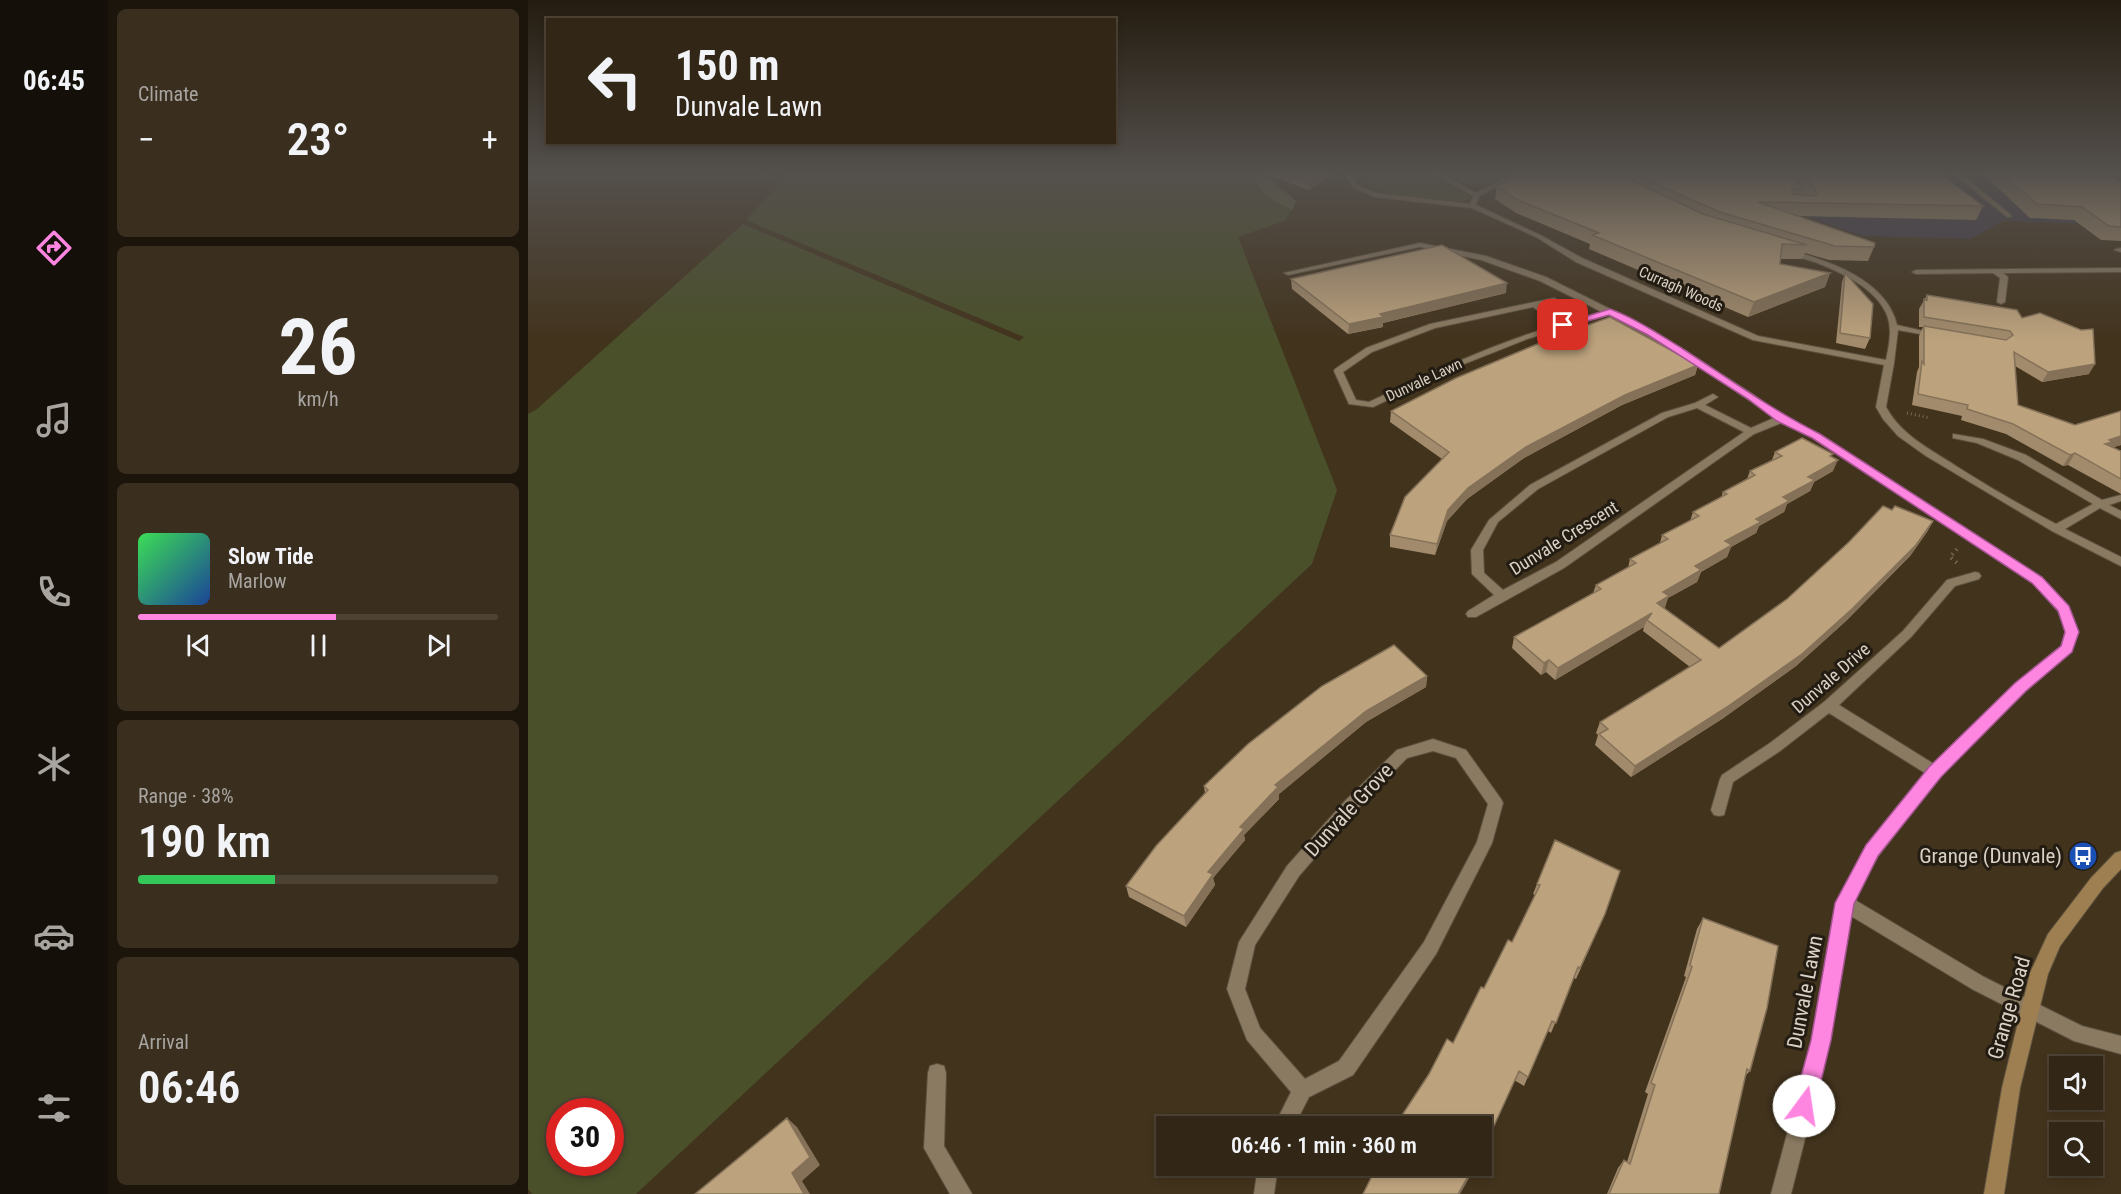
<!DOCTYPE html>
<meta charset="utf-8">
<style>
:root{--surface:#322616;--page:#3a2e1f;--text:#f1f3f6;--muted:#a8a5a1;--line:#4d4335;--accent:#fe85e0}
body{margin:0;font-family:"Roboto Condensed",sans-serif;background:var(--page);color:var(--text);height:100vh;display:flex;flex-direction:column;font-size:22px;white-space:nowrap}
*{box-sizing:border-box;margin:0}
p{font-size:20px;color:var(--muted)}
.icon{flex:none;width:33px;height:33px;fill:none;stroke:currentColor;stroke-width:2;stroke-linecap:round;stroke-linejoin:round}
.map{position:relative;flex:1;overflow:hidden}
.side{display:flex;flex-direction:column;gap:9px;padding:9px;background:#1c150c;width:420px}
.side>*{flex:none}
.hud{position:absolute;left:18px;top:18px;width:570px;height:126px;border-radius:0px;box-shadow:0 3px 9px #0003,0 0 0 2px var(--line);background:#322616;color:var(--text);overflow:hidden}
.tools{position:absolute;left:1521px;top:1056px;display:grid;gap:12px}
.tools a{display:grid;place-items:center;width:54px;height:54px;border-radius:0px;background:var(--surface);box-shadow:0 3px 9px #0003,0 0 0 2px var(--line);font-size:30px}
.speed{position:absolute;left:18px;top:1098px;display:flex;gap:12px;font-size:30px;font-weight:700;text-align:center}
.speed>*{display:grid;place-content:center;width:78px;height:78px;border-radius:50%;background:var(--surface);box-shadow:0 3px 9px #0003,0 0 0 2px var(--line);line-height:1}
.speed .limit{border:9px solid #d22;background:#fff;color:#111}
.pin{position:absolute;display:grid;place-items:center;width:51px;height:51px;color:#fff;margin:-26px;border-radius:12px;box-shadow:0 3px 9px #0006}
.me{position:absolute;width:66px;margin:-33px;rotate:14deg;stroke-linejoin:round;filter:drop-shadow(0 0 4px #0008)}
.turn{display:flex;align-items:center;gap:21px;height:126px;padding:0 30px;font-size:27px}
.turn .icon{width:78px;height:78px;stroke-width:2.5}
.turn b{display:block;font-size:42px;line-height:51px}
.big{font-size:45px;font-weight:600;line-height:1.1}
.side .tile{flex:1;display:flex;flex-direction:column;justify-content:center;gap:9px;min-width:0;padding:0 21px;border-radius:9px;background:var(--page)}
.side .dial{align-items:center;gap:0}
.dial b{font-size:78px;line-height:1}
.song{display:flex;align-items:center;gap:18px}
.cover{width:72px;height:72px;border-radius:9px;background:linear-gradient(135deg,hsl(130 70% 55%),hsl(220 70% 35%))}
.played{height:6px;border-radius:3px;background:linear-gradient(90deg,var(--accent) 55%,var(--line) 55%)}
.keys{display:flex;justify-content:space-around;direction:ltr}
.heat{display:flex;justify-content:space-between;align-items:center;font-size:33px;direction:ltr}
.charge{height:9px;border-radius:4px;background:linear-gradient(90deg,#34c759 38%,var(--line) 0)}
.trip{position:absolute;left:628px;top:1116px;width:336px;height:60px;border-radius:0px;background:var(--surface);box-shadow:0 3px 9px #0003,0 0 0 2px var(--line);font-weight:600;line-height:60px;text-align:center}
main{display:flex;flex:1;min-height:0}
.tabs{display:flex;flex-direction:column;width:108px;justify-content:space-around;align-items:center;background:#140f09;color:var(--muted)}
.tabs .icon{width:42px;height:42px}
.tabs .current{color:var(--accent)}
.tabs b{font-size:27px;color:var(--text)}
.map>svg:first-child{display:block}
.industrial{fill:#3f3b4c}
.green{fill:#4a502a;fill-rule:evenodd}
.forest{fill:#686e47}
.lines{fill:none;stroke-linecap:round;stroke-linejoin:round}
.service-casing{stroke:#5d523e;stroke-width:2}
.minor-casing{stroke:#5d523e;stroke-width:2}
.secondary-casing{stroke:#5d523e;stroke-width:2}
.path-far1{stroke:#746754;stroke-width:3;stroke-dasharray:1 3;stroke-linecap:butt}
.path{stroke:#746754;stroke-width:4;stroke-dasharray:1.5 4.5;stroke-linecap:butt}
.service{fill:#8b7a62;fill-rule:evenodd}
.minor{fill:#8b7a62;fill-rule:evenodd}
.secondary{fill:#9e7f51;fill-rule:evenodd}
.wall{fill:#a28b6c}
.shaded-wall{fill:#847158}
.building{fill:#bca27d;stroke:#847158;stroke-width:1.5}
.route{fill:#fe85e0;stroke:#a55692;stroke-width:1.5}
.labels{text-anchor:middle;stroke-width:6;stroke-linejoin:round;paint-order:stroke}
.far-street-label{font-size:15px;fill:#dad1c4;stroke:#231c13}
.street-label{font-size:18px;fill:#dad1c4;stroke:#231c13}
.near-street-label{font-size:21px;fill:#dad1c4;stroke:#231c13}
.near-poi-label{font-size:21px;fill:#dad1c4;stroke:#231c13;text-anchor:end}
</style>
<main>
<nav class="tabs">
<b>06:45</b>
<svg class="icon current" aria-label="directions" viewBox="0 0 24 24"><path d="M12 3l9 9-9 9-9-9zM9 14v-3h6M13 9l2 2-2 2"/></svg>
<svg class="icon" aria-label="music" viewBox="0 0 24 24"><path d="M9 18V5l10-2v13"/><circle cx="6" cy="18" r="3"/><circle cx="16" cy="16" r="3"/></svg>
<svg class="icon" aria-label="phone" viewBox="0 0 24 24"><path d="M5 4h4l2 5-3 2q2 4 5 5l2-3 5 2v4C11 20 4 13 5 4z"/></svg>
<svg class="icon" aria-label="climate" viewBox="0 0 24 24"><path d="M12 3v18M4 7l16 10M4 17L20 7"/></svg>
<svg class="icon" aria-label="car" viewBox="0 0 24 24"><path d="M5 17H2v-5l4-1 3-4h7l3 4 3 1v5h-3M9 17h6M6 11h13"/><circle cx="7" cy="17" r="2"/><circle cx="17" cy="17" r="2"/></svg>
<svg class="icon" aria-label="filters" viewBox="0 0 24 24"><path d="M4 7h16M4 17h16"/><circle cx="9" cy="7" r="2"/><circle cx="15" cy="17" r="2"/></svg>
</nav>
<section class="side">
<div class="tile"><p>Climate</p>
<div class="heat"><a>−</a><b class="big">23°</b><a>+</a></div>
</div>
<div class="tile dial"><b>26</b><p>km/h</p></div>
<div class="tile">
<div class="song"><i class="cover"></i><div><b>Slow Tide</b><p>Marlow</p></div></div>
<div class="played"></div>
<div class="keys"><svg class="icon" aria-label="previous" viewBox="0 0 24 24"><path d="M18 5L8 12l10 7zM5 5v14"/></svg><svg class="icon" aria-label="pause" viewBox="0 0 24 24"><path d="M8 5v14M16 5v14"/></svg><svg class="icon" aria-label="next" viewBox="0 0 24 24"><path d="M6 5l10 7-10 7zM19 5v14"/></svg></div>
</div>
<div class="tile"><p>Range · 38%</p><b class="big">190 km</b><div class="charge"></div></div>
<div class="tile"><p>Arrival</p><b class="big">06:46</b></div>
</section>
<div class="map">
<svg width="1593" height="1194" viewBox="0 0 1593 1194">
<rect width="100%" height="100%" fill="#42331d"/>
<!-- industrial -->
<path class="industrial" d="M1153 173H1593V225L1474 221 1444 239 1334 236Z"/>
<!-- green -->
<path class="green" d="M262 173H723L736 195 764 210 756 221 710 237 809 490 784 564 108 1194H4L0 1189V414L9 409 215 224 491 341 496 337 218 220ZM32 1112H82V1162H32Z
M840 173H900L943 196 936 202C902 198 860 202 832 180Z
M917 173H983C948 190 951 192 917 173Z"/>
<!-- forest -->
<path class="forest" d="M723 173H735L768 201 764 210 736 195Z"/>
<g class="lines">
<!-- service casing -->
<g class="service-casing">
<path id="service" d="M1425 173H1432L1483 215V217H1479Z
M1593 248V252L1586 250 1588 249Z"/>
</g>
<!-- minor casing -->
<g class="minor-casing">
<path id="minor" d="M822 173H828L825 177 829 185 848 193 942 204 945 196 904 173H912L948 193 987 173H995L951 196 948 205 1012 235 1054 258 1230 336 1358 360C1361 345 1365 328 1358 313 1346 287 1312 272 1287 262 1277 259 1265 256 1256 251L1262 250C1301 261 1359 280 1369 325L1413 335 1409 337 1370 330 1366 363 1358 407C1373 435 1402 449 1428 466 1461 487 1494 506 1528 524L1565 504 1490 460 1449 443 1425 438V434L1455 439 1498 455 1574 500 1593 495V501L1581 505 1593 511V519L1572 508 1537 529 1593 557V566L1524 531 1398 456 1370 436 1355 419 1348 407 1356 365 1225 340 1048 262 1008 237 944 208 847 197 825 187 819 177Z
M1577 173H1593V177Z
M892 243 958 256 1018 277 1126 331 1226 395 1256 417 1291 434 1513 577 1540 606 1550 632 1543 651 1498 691 1412 776 1350 856 1327 900 1456 977 1554 1026 1593 1036V1054L1546 1041 1444 989 1323 916 1302 1040 1263 1194H1243L1284 1040 1309 903 1338 846 1397 773 1301 713 1252 751 1205 782 1196 815 1191 816 1186 815 1183 810 1192 779 1194 775 1242 743 1296 702 1375 631 1419 580 1447 572 1451 573 1453 576 1451 579 1427 586 1383 637 1311 705 1406 764 1488 683 1533 646 1538 632 1530 611 1505 583 1285 438 1253 423 1226 434 1036 568 948 617H940L938 614 940 611 966 595 944 574 943 550 961 520 1002 485 1134 413 1167 403 1185 394 1190 397 1177 405 1223 428 1246 418C1194 380 1138 344 1080 315L999 339 931 366 845 407 821 404 806 371 807 369 838 348 902 324 1026 298 1030 300 1029 302 1013 305 1037 322 1074 312 1012 281 953 260 892 247 760 275 756 273ZM1005 307 1029 325C964 344 903 373 841 402L828 400 815 372 844 352 907 328ZM1169 408 1216 432 1028 562 975 590 956 573 955 550 970 522 1010 489 1140 417Z
M1593 268V272L1475 273 1480 277 1477 302 1473 304 1469 302 1472 278 1465 273 1388 274 1384 272 1388 270Z
M905 739 938 750 973 799 975 803 964 843 908 954 825 1075 781 1097 766 1126H746L763 1092 719 1040 699 989 711 942 759 866 817 801 869 750ZM905 751 928 758 960 804 949 842 896 942 811 1061 777 1079 732 1028 717 989 727 945 771 876 827 811 879 758Z
M409 1064 416 1066 418 1073 416 1146 444 1194H422L396 1148 400 1073 402 1066Z
M730 1166H750L746 1194H726Z"/>
</g>
<!-- secondary casing -->
<g class="secondary-casing">
<path id="secondary" d="M1593 851V869L1575 888 1532 946 1520 974 1492 1088 1476 1194H1456L1474 1088 1502 973 1520 934 1563 878 1587 853Z"/>
</g>
<!-- path-far1 -->
<path class="path-far1" d="M1379 413 1402 418"/>
<!-- path -->
<path class="path" d="M1429 549 1422 557 1429 563"/>
<!-- service -->
<use href="#service" class="service"/>
<!-- minor -->
<use href="#minor" class="minor"/>
<!-- secondary -->
<use href="#secondary" class="secondary"/>
</g>
<!-- wall -->
<path class="wall" d="M740 173H805L781 190 740 175Z
M995 173H1411L1455 206 1448 220 1270 216 1346 247 1340 261 1301 260 1277 253 1274 259H1252V264L1302 273 1297 287 1220 317 1061 249 1062 244 988 213 967 199 969 186Z
M1454 173H1580L1593 183V241L1573 240 1546 220 1502 218Z
M1317 273 1342 338 1337 349 1308 343 1314 282Z
M763 279 978 293 855 323V327L820 334 764 289Z
M1399 295 1494 318 1561 374 1514 382 1487 366 1490 405 1593 445 1585 447 1593 451V494L1540 465 1535 466 1478 434 1433 420 1434 416 1384 405 1389 372 1391 367V336L1395 327H1391V309Z
M1170 365 1167 375 1094 405 996 458 939 499 919 521 907 555 862 547V535L914 459 862 422 863 411Z
M1247 452 1304 457 1305 471 1286 482 1282 491 1259 504 1256 512 1231 526 1228 533 1203 547 1199 557 1173 572 1169 582 1140 598 1136 608 1191 648 1259 599 1364 510 1405 521 1399 532 1382 556 1318 621 1268 666 1194 719 1103 777 1067 745 1070 735 1068 733 1072 722 1162 667 1115 631 1116 627 1027 680 1018 672 1013 675 984 648 986 637 1065 593 1068 585 1100 568 1102 559 1132 543 1134 535 1162 521 1165 512 1193 498 1195 492 1219 479 1222 471 1244 460Z
M899 676 898 687 838 722 751 794V799L716 835 717 840 685 878 687 885 658 927 601 897 598 886 677 794 676 786Z
M1009 884 1077 914 1048 979 1046 978 1023 1033 1020 1031 996 1086 925 1043 984 942 1007 895 1005 894Z
M1175 918 1222 1071 1217 1076 1191 1194H1079L1090 1168 1096 1160 1099 1162 1120 1094 1117 1092 1158 977 1156 976 1169 929Z"/>
<!-- shaded-wall -->
<path class="shaded-wall" d="M794 173H805L781 190V182Z
M1095 173H1098L1096 184 1092 175Z
M1302 273 1297 287 1220 317 1226 302Z
M979 283 978 293 855 323V327L820 334 821 324 852 314Z
M1567 364 1561 374 1514 382 1520 372Z
M1170 365 1167 375 1094 405 996 458 939 499 919 521 907 555 909 544 920 510 940 488 998 447 1097 395Z
M1593 436V445L1578 450 1577 444 1581 440Z
M1547 453 1540 465 1535 466 1542 455Z
M1310 460 1305 471 1286 482 1282 491 1259 504 1256 512 1231 526 1228 533 1203 547 1199 557 1173 572 1169 582 1140 598 1137 608 1125 615 1129 603 1135 592 1280 477Z
M1405 521 1399 532 1382 556 1318 621 1268 666 1194 719 1103 777 1107 766Z
M1124 613 1119 620 1116 627 1027 680 1030 668Z
M1021 660 1018 672 1013 675 1016 663Z
M899 676 898 687 838 722 751 794V799L716 835 717 840 685 878 687 885 658 927 656 916 680 872 712 827 747 785 838 711Z
M259 1118 269 1127 292 1165 274 1181 282 1194H276L264 1173Z
M946 1166H948L932 1194H930Z"/>
<!-- building -->
<path class="building" d="M757 173H794L781 182Z
M995 173H1095L1092 175 1175 214 1279 245 1254 244 1252 264 1302 273 1226 302 1064 235 1071 233 990 200 969 186Z
M1103 173H1262L1275 189H1264V194L1287 196 1289 192 1274 173H1411L1455 206 1230 202 1347 243 1346 247 1307 246 1192 212Z
M1474 173H1580L1593 183V227L1581 226 1554 207 1509 204Z
M914 245 979 283 852 314 855 317 821 324 763 279Z
M1317 273 1345 304 1342 338 1312 333Z
M1399 295 1489 310 1494 318 1512 313 1553 330 1565 329 1567 364 1520 372 1486 352 1490 405 1547 425 1593 411V436L1581 440 1584 442 1577 444 1593 451V479L1547 453 1542 455 1485 424 1439 409 1440 405 1390 394 1394 361 1396 364V326L1478 340 1485 335 1482 331 1396 317V299L1399 300Z
M1082 317 1170 365 1097 395 998 447 940 488 928 501 920 510 909 544 862 535 877 497 921 452 863 411 928 378 1024 338Z
M1274 438 1305 454 1302 456 1310 460 1280 477 1287 480 1255 497 1261 501 1228 519 1233 522 1197 541 1204 545 1167 566 1173 570 1135 592 1141 596 1129 603 1191 648 1259 599 1321 542 1355 506 1364 510 1367 506 1405 521 1388 545 1324 609 1274 654 1199 707 1107 766 1071 734 1080 729 1072 722 1173 660 1119 620 1124 613 1030 668 1021 660 1016 663 986 637 1073 589 1068 585 1108 563 1102 559 1140 539 1134 535 1171 516 1165 512 1199 494 1195 492 1227 475 1222 471 1254 456 1247 452Z
M866 645 899 676 838 711 747 785 750 787 712 827 716 829 680 872 685 874 656 916 598 886 628 846 680 790 676 786 720 744 794 686Z
M1027 840 1092 871 1077 914 1052 968 1050 967 1028 1023 1024 1021 1000 1077 991 1071 954 1152V1126H867L901 1074 919 1039 925 1043 953 987 956 988 980 940 984 942 1012 885 1009 884Z
M1175 918 1250 946 1239 1008 1222 1071 1219 1069 1191 1194H1081L1096 1160 1102 1164 1127 1085 1123 1083 1164 967 1162 965Z
M259 1118 282 1157 264 1173 276 1194H167Z
M849 1166H946L930 1194H835Z"/>
<!-- sky -->
<linearGradient id="sky" x2="0" y2="1"><stop stop-color="#241c10"/><stop offset="0.51" stop-color="#54504c"/><stop offset="1" stop-color="#54504c" stop-opacity="0"/></linearGradient>
<rect width="1593" height="340" fill="url(#sky)"/>
<!-- route -->
<path class="route" d="M1082 309C1107 318 1132 335 1155 349 1200 378 1244 410 1292 434L1514 577 1541 606 1551 632 1544 652 1498 691 1413 777 1350 856 1326 904 1303 1040 1287 1106 1284 1114 1276 1117 1268 1114 1265 1106 1283 1040 1307 903 1338 845 1401 767 1487 683 1533 646 1537 632 1530 611 1504 583 1284 438 1249 421 1220 399 1120 335 1081 315 1035 328 1030 325Z"/>
<!-- icons -->
<defs>
<g id="bus-disc" transform="scale(1.5)"><circle r="9.5" fill="#1a4fb4" stroke="#231c13"/><path d="M-5-6H5V4H4V6H2V4H-2V6H-4V4H-5ZM-3.5-4V0h7V-4ZM-3.5 1.2v1.5H-2V1.2ZM2 1.2v1.5H3.5V1.2Z" fill="#fff"/></g>
</defs>
<g fill-rule="evenodd">
<use href="#bus-disc" x="1555" y="856"/>
</g>
<g class="labels">
<!-- far-street labels -->
<g class="far-street-label">
<text transform="translate(1153 289) rotate(24)" y="5">Curragh Woods</text>
<text transform="translate(896 380) rotate(-25)" y="5">Dunvale Lawn</text>
</g>
<!-- street labels -->
<g class="street-label">
<text transform="translate(1036 538) rotate(-32)" y="6">Dunvale Crescent</text>
<text transform="translate(1303 678) rotate(-41)" y="6">Dunvale Drive</text>
</g>
<!-- near-street labels -->
<g class="near-street-label">
<text transform="translate(821 810) rotate(-47)" y="7">Dunvale Grove</text>
<text transform="translate(1277 992) rotate(-79)" y="7">Dunvale Lawn</text>
<text transform="translate(1481 1008) rotate(-74)" y="7">Grange Road</text>
</g>
<!-- near-poi labels -->
<g class="near-poi-label">
<text x="1534" y="863">Grange (Dunvale)</text>
</g>
</g>
</svg>
<div class="tools">
<a><svg class="icon" aria-label="sound" viewBox="0 0 24 24"><path d="M4 9h4l5-4v14l-5-4H4zM17 9q2 3 0 6"/></svg></a>
<a><svg class="icon" aria-label="search" viewBox="0 0 24 24"><circle cx="10" cy="10" r="6"/><path d="M15 15l6 6"/></svg></a>
</div>
<div class="speed"><div class="limit">30</div></div>
<div class="pin" style="left:1035px;top:325px;background:#d93025"><svg class="icon" aria-label="arrive" viewBox="0 0 24 24"><path d="M6 21V4h12l-3 4 3 4H6"/></svg></div>
<svg class="me" style="left:1276px;top:1106px" viewBox="-20 -20 40 40"><circle r="19" fill="#fff"/><path d="M0-13L10 11 0 6-10 11z" fill="#fe85e0"/></svg>
<div class="trip">06:46 · 1 min · 360 m</div>
<div class="hud">
<div class="turn"><svg class="icon" aria-label="left" viewBox="0 0 24 24"><path d="M17 20v-9H6M10 6l-5 5 5 5"/></svg><div><b>150 m</b>Dunvale Lawn</div></div>
</div>
</div>
</main>
